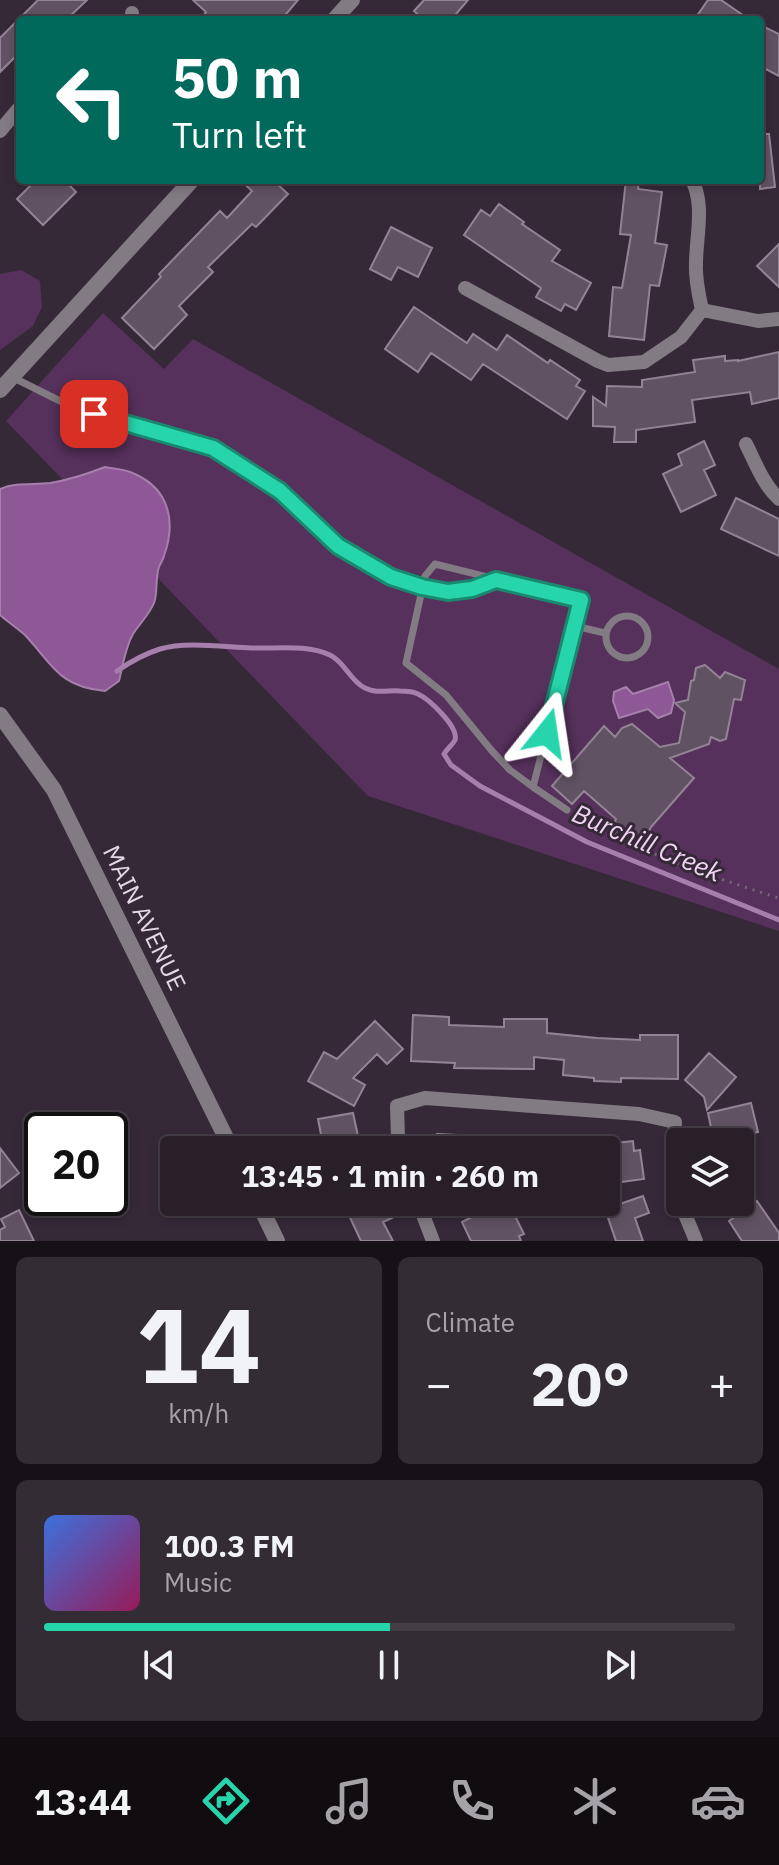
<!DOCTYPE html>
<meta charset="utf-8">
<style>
:root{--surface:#281f29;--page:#342c35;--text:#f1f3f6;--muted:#a5a2a8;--line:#443d46;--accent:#27d5ad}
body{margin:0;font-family:"IBM Plex Sans",sans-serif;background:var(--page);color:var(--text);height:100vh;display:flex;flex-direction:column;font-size:30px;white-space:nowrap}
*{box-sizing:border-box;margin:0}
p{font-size:26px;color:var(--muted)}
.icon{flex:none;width:44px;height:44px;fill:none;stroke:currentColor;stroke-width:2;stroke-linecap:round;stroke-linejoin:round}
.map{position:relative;height:1241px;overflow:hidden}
.panel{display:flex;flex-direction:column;gap:16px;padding:16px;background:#161117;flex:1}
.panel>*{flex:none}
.hud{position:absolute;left:16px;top:16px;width:748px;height:168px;border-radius:8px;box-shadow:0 4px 12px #0003,0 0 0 2px var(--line);background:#00695c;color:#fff;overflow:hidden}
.fabs{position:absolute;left:666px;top:1128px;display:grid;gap:16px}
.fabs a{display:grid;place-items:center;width:88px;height:88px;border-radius:8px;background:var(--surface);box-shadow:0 4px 12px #0003,0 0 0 2px var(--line);font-size:40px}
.speed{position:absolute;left:24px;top:1112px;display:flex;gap:16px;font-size:40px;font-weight:700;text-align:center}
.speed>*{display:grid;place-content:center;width:104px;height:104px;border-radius:50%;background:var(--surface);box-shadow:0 4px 12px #0003,0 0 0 2px var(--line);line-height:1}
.speed .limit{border:4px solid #111;border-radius:12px;background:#fff;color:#111}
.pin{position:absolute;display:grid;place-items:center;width:68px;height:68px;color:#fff;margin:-34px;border-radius:16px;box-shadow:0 4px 12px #0006}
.me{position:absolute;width:88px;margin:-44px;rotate:15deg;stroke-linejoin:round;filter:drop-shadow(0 0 6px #0008)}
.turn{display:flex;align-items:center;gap:28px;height:168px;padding:0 24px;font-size:36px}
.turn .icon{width:104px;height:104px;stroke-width:2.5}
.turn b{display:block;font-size:56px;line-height:68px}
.big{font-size:60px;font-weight:700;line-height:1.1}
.panel .card{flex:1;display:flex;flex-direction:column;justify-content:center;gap:12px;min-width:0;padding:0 28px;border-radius:12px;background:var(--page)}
.panel .dial{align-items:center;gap:0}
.dial b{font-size:104px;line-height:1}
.song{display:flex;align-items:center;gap:24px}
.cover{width:96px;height:96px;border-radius:12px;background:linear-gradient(135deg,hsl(220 70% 55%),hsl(330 70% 35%))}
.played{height:8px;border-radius:4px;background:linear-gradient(90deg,var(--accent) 50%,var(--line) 50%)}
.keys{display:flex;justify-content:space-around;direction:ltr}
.heat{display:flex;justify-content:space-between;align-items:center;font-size:44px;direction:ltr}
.panel .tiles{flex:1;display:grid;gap:16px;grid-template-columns:1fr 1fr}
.card:last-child{grid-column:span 2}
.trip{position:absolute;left:160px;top:1136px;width:460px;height:80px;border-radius:8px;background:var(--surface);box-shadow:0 4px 12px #0003,0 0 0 2px var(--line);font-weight:700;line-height:80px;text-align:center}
.tab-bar{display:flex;height:128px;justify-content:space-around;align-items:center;background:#100c10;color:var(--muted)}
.tab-bar .icon{width:56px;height:56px}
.tab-bar .on{color:var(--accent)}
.tab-bar b{font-size:36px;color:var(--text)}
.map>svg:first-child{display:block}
.green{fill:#56315c}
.water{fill:#8d5895;stroke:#a77fad;stroke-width:2}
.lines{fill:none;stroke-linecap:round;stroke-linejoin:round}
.stream{stroke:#a77fad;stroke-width:5}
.building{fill:#605262;stroke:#938495;stroke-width:2}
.path{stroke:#736975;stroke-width:3;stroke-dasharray:2 6;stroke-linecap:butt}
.service{stroke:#827b83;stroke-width:7}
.minor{stroke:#827b83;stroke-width:14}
.tertiary{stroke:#827b83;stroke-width:16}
.route-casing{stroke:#198a70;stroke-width:20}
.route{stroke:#27d5ad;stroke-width:14}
.labels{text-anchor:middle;stroke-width:6;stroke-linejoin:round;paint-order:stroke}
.street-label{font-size:24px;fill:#e3dbe4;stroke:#352937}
.water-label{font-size:26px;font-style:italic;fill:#f2d3f5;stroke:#352937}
</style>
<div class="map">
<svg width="779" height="1241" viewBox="0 0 779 1241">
<rect width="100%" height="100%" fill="#352937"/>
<!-- green -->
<path class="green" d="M21 270 40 281 42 307 33 326 0 350V274Z
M103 313 164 369 193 339 779 669V931L368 796 6 421Z"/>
<!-- water -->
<path class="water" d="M105 467C114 469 126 469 135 474 170 490 176 522 164 556 163 560 160 564 159 567 155 579 158 593 154 603 149 615 140 623 133 634 125 648 123 665 119 681L105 691C59 687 53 665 25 635 17 628 8 622 0 615V489C16 482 33 485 50 483 69 480 87 474 105 467Z
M668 682 674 700 671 713 658 718 648 709 619 718 613 701 614 692 626 687 633 694Z"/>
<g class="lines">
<!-- stream -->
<path class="stream" d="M117 671C130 662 144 654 160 649 185 641 225 647 251 648 275 649 307 644 330 655 345 662 350 681 365 688 377 694 388 690 400 691 406 691 414 692 418 694 429 699 459 727 455 740 453 744 447 749 444 754L451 765 480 786 587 842 779 920"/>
</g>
<!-- building -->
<path class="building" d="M38 0H87L66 20H20V52L0 72V38Z
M193 0H298L281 20H200L206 12Z
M424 0H468L451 20H424L414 11Z
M708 0H721L750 20H694Z
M760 25 779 34V76L760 66Z
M760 134H769L775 187 760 189Z
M36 180H64L76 192 43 225 17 199Z
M240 180H273L288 194 256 227 252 224 208 267 213 272 179 306 187 315 154 349 122 318 161 277 159 274 220 211 227 218 252 191Z
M626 180H639L638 189 662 192 655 243 667 245 659 286 650 285 644 340 609 336 613 287 622 288 631 235 620 234Z
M499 204 524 222 522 224 560 250 552 261 591 283 576 310 565 304 561 311 536 297 541 288 464 235 481 210 490 216Z
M391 227 432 248 418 277 398 267 391 280 370 269Z
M779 244V287L757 266Z
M414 307 467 343 473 334 497 350 507 335 548 363 550 360 580 380 576 386 585 391 567 419 483 364 471 380 431 353 418 372 385 349Z
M779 352V398L752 404 750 392 692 400 695 422 636 430V442H614L615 427 593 426V397L606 406 607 386 642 387V380L695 372 693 360 725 356V361L738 360V361Z
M704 441 715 465 704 470 716 495 681 512 663 474 682 465 678 454Z
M736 498 779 519V556L721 529Z
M705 665 720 678 725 672 745 680 741 700 734 699 726 739 720 741 711 737 709 744 670 758 694 778 651 827 642 848 610 832 616 819 584 791 572 804 552 786 604 726 615 737 622 728 632 724 660 747 679 743 685 712 675 703 688 700 691 681 694 680 696 668Z
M413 1015 449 1017V1025L504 1027V1019H547V1033L597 1038 640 1040V1035H678V1079L621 1078V1082L594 1081V1078L563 1075 564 1060 534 1057V1069L454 1068 455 1063 411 1061Z
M375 1021 403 1049 387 1064 377 1054 353 1078 365 1085 354 1106 308 1081 324 1052 337 1059Z
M709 1053 736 1077 707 1110 704 1097 685 1080Z
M751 1103 758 1132 714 1142 708 1113Z
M353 1113 358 1136 345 1138 347 1150H324L318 1119Z
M437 1134 477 1136 476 1150H437Z
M633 1141 634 1151 640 1150 644 1179 606 1184V1144Z
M0 1148 19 1173 0 1188Z
M643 1196 649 1213 635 1218 643 1241H616L605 1209Z
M757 1201 779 1233V1241H742L729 1221Z
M363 1202H385L392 1218 383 1222 393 1241H361L346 1209Z
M501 1202H508L524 1234 519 1236 521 1241H471L462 1222Z
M19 1210 34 1241H0V1230L5 1227 1 1219Z"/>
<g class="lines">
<!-- path -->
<path class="path" d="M576 815C639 852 709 876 779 898"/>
<!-- service -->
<path class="service" d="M14 378 72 407 139 428 213 448 280 491 338 546 391 577 422 587 448 592 472 589 494 581
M606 637a21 21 0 1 1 42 0a21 21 0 1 1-42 0Z
M575 626 605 633
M533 787 510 770 492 751 446 695 406 663 425 576 435 564 581 600 533 787 567 810"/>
<!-- minor -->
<path class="minor" d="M132 13V20
M0 131 20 107
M692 180C705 205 696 237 696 264 695 279 699 295 702 310
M465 288 598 361 608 365 644 362 681 337 702 310
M702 310 758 321 779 319
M746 444C756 464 763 484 779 499
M402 1150 398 1138 397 1106 425 1098 639 1114 675 1122 673 1164 680 1200
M418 1202 433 1241
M680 1202 696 1241"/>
<!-- tertiary -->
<path class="tertiary" d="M334 20 352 0
M0 390 192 180
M0 715 54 790 232 1150
M258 1202 277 1241"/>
</g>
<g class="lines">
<!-- route casing -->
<g class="route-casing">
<path id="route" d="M94 414 213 448 280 491 338 546 391 577 422 587 448 592 472 589 496 580 581 600 547 733"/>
</g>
<!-- route -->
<use href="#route" class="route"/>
</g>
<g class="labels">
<!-- street labels -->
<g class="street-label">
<text transform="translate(144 918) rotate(64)" y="8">MAIN AVENUE</text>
</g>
<!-- water labels -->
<g class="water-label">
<text transform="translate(647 843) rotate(23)" y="9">Burchill Creek</text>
</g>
</g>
</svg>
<div class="fabs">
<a><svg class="icon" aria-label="layers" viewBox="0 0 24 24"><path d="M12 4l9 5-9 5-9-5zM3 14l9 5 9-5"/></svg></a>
</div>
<div class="speed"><div class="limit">20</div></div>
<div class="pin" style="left:94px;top:414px;background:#d93025"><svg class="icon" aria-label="arrive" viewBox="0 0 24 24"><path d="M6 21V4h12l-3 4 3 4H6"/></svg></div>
<svg class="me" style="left:547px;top:733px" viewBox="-20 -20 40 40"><path d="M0-17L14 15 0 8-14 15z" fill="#27d5ad" stroke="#fff" stroke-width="4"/></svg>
<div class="trip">13:45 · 1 min · 260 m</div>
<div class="hud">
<div class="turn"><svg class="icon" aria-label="left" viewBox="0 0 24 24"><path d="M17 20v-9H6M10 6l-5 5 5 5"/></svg><div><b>50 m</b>Turn left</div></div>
</div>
</div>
<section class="panel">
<div class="tiles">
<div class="card dial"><b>14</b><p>km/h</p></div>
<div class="card"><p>Climate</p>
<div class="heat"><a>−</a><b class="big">20°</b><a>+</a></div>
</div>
<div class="card">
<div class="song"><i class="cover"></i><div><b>100.3 FM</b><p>Music</p></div></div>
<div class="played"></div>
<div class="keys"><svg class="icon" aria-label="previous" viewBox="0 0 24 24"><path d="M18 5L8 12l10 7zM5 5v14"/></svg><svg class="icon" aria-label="pause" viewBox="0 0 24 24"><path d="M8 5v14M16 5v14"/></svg><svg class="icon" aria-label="next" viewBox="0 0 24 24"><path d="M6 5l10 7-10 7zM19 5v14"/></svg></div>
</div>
</div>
</section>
<nav class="tab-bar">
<b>13:44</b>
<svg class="icon on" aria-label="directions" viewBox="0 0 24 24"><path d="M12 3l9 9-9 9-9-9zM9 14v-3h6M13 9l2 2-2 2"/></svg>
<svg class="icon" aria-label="music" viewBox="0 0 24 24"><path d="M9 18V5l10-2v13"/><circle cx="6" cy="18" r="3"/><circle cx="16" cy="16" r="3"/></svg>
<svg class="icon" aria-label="phone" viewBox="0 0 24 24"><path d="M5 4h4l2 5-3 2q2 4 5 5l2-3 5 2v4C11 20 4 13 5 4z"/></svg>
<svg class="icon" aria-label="climate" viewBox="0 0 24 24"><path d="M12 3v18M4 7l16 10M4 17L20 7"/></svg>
<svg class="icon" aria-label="car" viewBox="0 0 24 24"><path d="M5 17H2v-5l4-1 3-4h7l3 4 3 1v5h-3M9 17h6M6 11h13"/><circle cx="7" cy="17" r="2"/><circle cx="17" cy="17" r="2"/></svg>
</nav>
